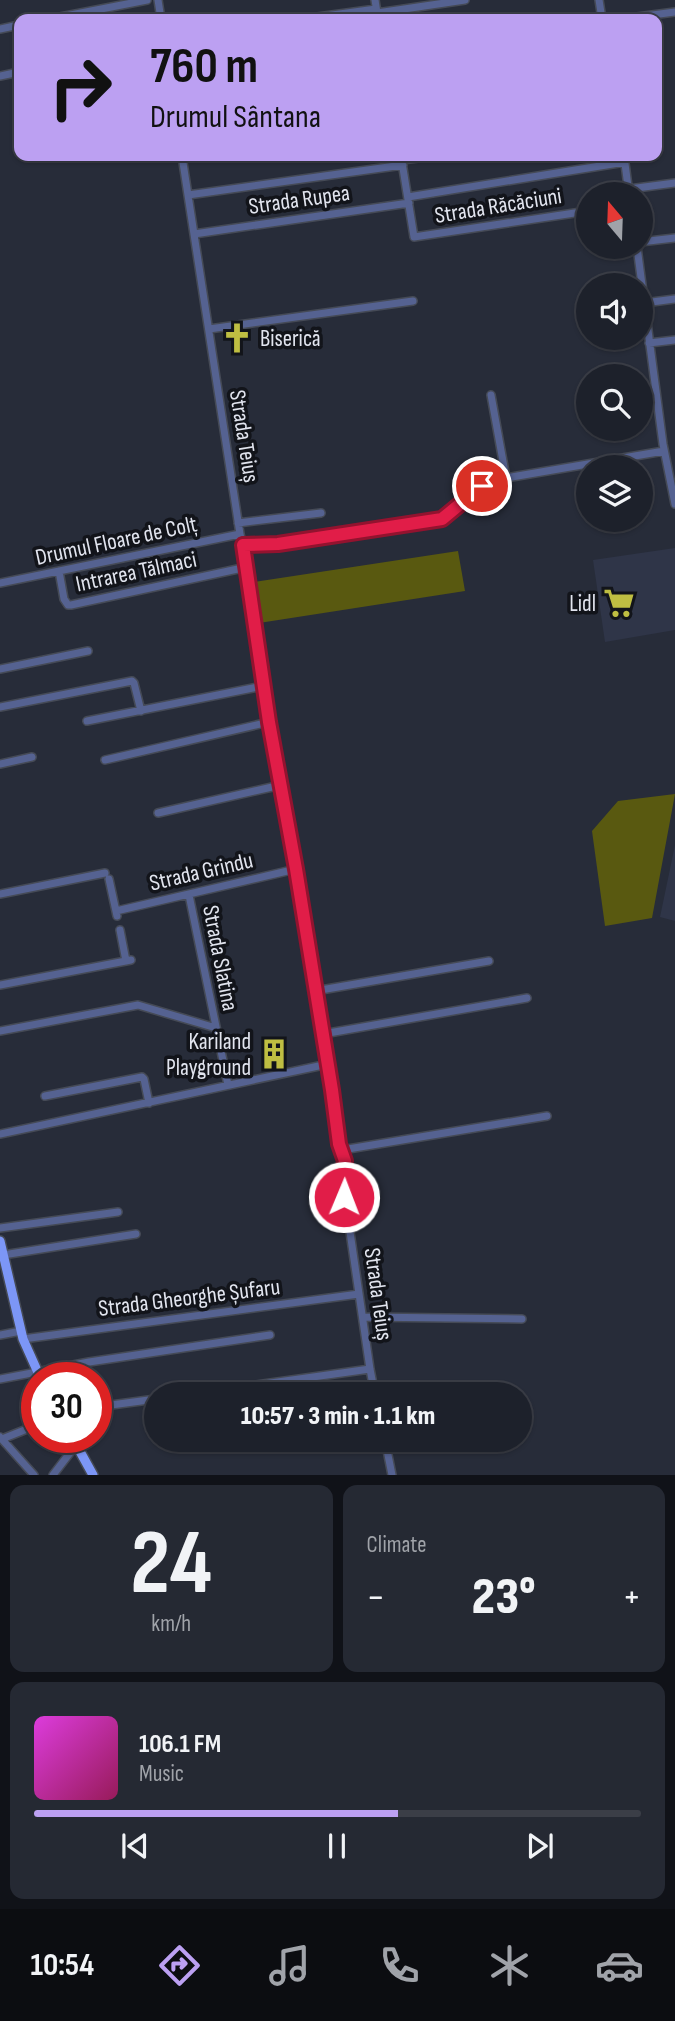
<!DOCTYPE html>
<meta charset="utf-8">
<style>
:root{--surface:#1d212b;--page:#252933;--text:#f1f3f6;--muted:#a0a3a9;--line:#3b3e47;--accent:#bca0f2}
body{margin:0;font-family:"Sofia Sans Condensed",sans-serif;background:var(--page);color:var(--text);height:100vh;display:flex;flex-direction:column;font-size:26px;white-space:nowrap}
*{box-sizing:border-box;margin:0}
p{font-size:23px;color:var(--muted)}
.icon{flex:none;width:38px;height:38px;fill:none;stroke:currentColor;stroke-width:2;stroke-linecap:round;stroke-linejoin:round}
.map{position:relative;height:1475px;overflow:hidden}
.drawer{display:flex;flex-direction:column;gap:10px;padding:10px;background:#101218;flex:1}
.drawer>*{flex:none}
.guide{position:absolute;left:14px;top:14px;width:648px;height:147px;border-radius:14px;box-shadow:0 2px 5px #0004,0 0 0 2px var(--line);background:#bca0f2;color:#111;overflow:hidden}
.needle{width:46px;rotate:341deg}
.tools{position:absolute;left:576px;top:182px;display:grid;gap:14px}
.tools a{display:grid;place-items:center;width:77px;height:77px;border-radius:50%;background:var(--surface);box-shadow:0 2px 5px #0004,0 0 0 2px var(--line);font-size:35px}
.speed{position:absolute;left:21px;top:1362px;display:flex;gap:14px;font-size:35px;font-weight:700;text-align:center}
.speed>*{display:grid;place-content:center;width:91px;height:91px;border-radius:50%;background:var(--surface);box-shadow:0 2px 5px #0004,0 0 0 2px var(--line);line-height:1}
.speed .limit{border:10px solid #d22;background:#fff;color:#111}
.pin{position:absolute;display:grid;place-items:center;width:60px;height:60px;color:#fff;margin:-30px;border:4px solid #fff;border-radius:50%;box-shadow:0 2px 7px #0007}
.me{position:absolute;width:77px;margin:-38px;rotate:1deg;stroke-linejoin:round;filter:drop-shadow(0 0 5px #0008)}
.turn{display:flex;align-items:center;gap:24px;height:147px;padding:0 21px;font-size:32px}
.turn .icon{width:91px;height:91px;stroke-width:2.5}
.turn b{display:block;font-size:49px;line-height:60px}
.big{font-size:52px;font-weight:800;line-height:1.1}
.drawer .widget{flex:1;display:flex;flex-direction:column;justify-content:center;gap:10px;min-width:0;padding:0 24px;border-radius:14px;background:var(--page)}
.drawer .dial{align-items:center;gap:0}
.dial b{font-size:91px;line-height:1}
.song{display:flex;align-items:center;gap:21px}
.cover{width:84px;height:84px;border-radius:10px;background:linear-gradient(135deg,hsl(300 70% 55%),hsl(330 70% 35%))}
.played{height:7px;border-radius:4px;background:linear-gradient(90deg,var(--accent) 60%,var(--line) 60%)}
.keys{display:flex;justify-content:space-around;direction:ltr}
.heat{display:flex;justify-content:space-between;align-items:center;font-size:38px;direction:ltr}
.drawer .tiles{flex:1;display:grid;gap:10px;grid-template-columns:1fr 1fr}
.widget:last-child{grid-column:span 2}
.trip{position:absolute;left:144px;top:1382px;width:388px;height:70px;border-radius:35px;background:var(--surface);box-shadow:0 2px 5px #0004,0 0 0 2px var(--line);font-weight:800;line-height:70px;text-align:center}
.menu{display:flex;height:112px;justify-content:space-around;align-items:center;background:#0c0d11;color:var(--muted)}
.menu .icon{width:49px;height:49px}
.menu .on{color:var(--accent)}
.menu b{font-size:32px;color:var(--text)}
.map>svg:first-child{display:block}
.built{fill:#2f3548}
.green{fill:#595910}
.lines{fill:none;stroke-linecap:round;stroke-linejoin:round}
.minor-casing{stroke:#454a56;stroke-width:10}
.major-casing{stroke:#454a56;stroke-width:12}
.minor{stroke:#556291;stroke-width:7}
.major{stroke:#7c96f6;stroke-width:9}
.route-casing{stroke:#92132f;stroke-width:18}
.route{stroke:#e11d48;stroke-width:12}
.labels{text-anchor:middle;stroke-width:7;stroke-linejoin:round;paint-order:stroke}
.street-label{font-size:23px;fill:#e2e5ef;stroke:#12141a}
.poi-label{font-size:23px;fill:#e2e5ef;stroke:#12141a;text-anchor:end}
</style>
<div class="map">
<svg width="675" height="1475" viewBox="0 0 675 1475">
<rect width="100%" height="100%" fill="#272c39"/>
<!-- built -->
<path class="built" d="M675 548V630L605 642 593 560Z
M675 845V921L660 917Z"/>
<!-- green -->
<path class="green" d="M458 551 465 591 259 623 254 582Z
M675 794 652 918 605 926 592 831 618 801Z"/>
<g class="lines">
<!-- minor casing -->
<g class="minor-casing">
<path id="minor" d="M158 0 161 19
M375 0 378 19
M599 0 602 19
M377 13 465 0
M50 19 147 0
M303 19 376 9
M622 19 675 12
M0 29 19 25
M0 76 19 72
M182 156 240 534 247 567 269 722 296 869 332 1090 337 1134 345 1161 343 1184 370 1369 375 1395
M401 156 414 237 588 211
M624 156 629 194
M402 160 434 156
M629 189 675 183
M188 195 403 165
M408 197 625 162
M194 234 409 203
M640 242 675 238
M637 247 663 444 675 504
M644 303 675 299
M209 329 413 301
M649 343 675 340
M491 395 506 478
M238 523 321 513
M243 545 278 544 442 519 482 486 506 478 664 451
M59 571 64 599 68 605H71L247 567
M0 583 240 534
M0 669 88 651
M0 707 132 681 134 683 141 711
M87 721 263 686
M105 760 269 722
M0 764 32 757
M158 813 281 785
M109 879 117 916
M0 894 105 873
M189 895 228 1085
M116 911 296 869
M120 930 126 961
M0 985 131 960
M315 991 489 961
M0 1031 138 1005 216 1028
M323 1034 527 998
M45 1096 142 1077 144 1079 149 1103
M0 1134 328 1064
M342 1150 547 1116
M0 1228 118 1212
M3 1255 136 1234
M363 1317 522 1319
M0 1335 21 1331
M23 1339 359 1294
M0 1379 89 1362 270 1335
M185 1395 370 1369
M96 1407 156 1399
M0 1437 34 1475
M2 1439 37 1425
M385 1440 392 1475
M53 1475 76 1445"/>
</g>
<!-- major casing -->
<g class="major-casing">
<path id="major" d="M0 1241 23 1339 40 1377
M72 1437 93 1475"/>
</g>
<!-- minor -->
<use href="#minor" class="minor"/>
<!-- major -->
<use href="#major" class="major"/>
</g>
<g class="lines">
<!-- route casing -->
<g class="route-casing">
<path id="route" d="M344 1197 342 1179 345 1161 339 1144 332 1090 296 869 269 722 243 545 278 544 442 519 482 486"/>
</g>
<!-- route -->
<use href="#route" class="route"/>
</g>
<!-- icons -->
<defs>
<g id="church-bare" transform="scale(2.415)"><path d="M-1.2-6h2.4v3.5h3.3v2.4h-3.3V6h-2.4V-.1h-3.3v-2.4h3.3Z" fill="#bfbe42" stroke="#12141a" stroke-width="2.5" paint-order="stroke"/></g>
<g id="supermarket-bare" transform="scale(2.415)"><path d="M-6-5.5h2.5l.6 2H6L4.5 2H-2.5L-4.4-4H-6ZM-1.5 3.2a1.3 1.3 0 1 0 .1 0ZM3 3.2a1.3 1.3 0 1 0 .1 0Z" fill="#bfbe42" stroke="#12141a" stroke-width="2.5" paint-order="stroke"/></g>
<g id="building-bare" transform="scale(2.415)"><path d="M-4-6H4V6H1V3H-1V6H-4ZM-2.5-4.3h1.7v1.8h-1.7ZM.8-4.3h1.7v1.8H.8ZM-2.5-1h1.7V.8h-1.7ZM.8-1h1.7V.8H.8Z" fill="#bfbe42" stroke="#12141a" stroke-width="2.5" paint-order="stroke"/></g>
</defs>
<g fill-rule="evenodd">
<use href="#church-bare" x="237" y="338"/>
<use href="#supermarket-bare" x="619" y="603"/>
<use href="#building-bare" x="274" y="1054"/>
</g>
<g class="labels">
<!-- street labels -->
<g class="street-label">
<text transform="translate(299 199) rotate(-8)" y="8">Strada Rupea</text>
<text transform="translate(498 205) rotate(-9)" y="8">Strada Răcăciuni</text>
<text transform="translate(245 436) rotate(81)" y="8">Strada Teiuș</text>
<text transform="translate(116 540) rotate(-12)" y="8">Drumul Floare de Colț</text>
<text transform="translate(136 571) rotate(-12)" y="8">Intrarea Tălmaci</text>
<text transform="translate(201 871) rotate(-13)" y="8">Strada Grindu</text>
<text transform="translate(221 958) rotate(79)" y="8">Strada Slatina</text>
<text transform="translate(379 1294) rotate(82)" y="8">Strada Teiuș</text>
<text transform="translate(189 1297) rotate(-7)" y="8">Strada Gheorghe Șufaru</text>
</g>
<!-- poi labels -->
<g class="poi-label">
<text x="260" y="346" text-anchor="start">Biserică</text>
<text x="596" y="611">Lidl</text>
<text x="251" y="1049">Kariland<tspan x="251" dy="26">Playground</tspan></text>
</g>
</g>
</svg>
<div class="tools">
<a><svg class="needle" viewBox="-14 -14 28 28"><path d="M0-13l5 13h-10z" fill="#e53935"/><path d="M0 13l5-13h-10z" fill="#a0a3a9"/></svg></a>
<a><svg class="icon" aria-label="sound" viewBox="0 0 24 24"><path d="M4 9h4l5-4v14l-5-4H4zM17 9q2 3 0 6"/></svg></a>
<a><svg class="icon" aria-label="search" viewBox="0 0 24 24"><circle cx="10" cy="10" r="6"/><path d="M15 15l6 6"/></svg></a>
<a><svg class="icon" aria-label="layers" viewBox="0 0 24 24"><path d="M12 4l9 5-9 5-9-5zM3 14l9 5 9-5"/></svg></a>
</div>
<div class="speed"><div class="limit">30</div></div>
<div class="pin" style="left:482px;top:486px;background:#d93025"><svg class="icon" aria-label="arrive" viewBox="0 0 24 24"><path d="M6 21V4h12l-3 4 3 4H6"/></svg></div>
<svg class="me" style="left:344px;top:1197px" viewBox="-20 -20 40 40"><circle r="17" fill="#e11d48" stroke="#fff" stroke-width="3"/><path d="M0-11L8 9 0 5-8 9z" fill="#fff"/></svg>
<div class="trip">10:57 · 3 min · 1.1 km</div>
<div class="guide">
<div class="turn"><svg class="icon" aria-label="right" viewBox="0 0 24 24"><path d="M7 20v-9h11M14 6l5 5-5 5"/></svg><div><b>760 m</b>Drumul Sântana</div></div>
</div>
</div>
<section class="drawer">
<div class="tiles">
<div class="widget dial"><b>24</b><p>km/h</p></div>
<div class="widget"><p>Climate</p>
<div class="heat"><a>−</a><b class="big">23°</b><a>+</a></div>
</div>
<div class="widget">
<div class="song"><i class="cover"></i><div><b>106.1 FM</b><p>Music</p></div></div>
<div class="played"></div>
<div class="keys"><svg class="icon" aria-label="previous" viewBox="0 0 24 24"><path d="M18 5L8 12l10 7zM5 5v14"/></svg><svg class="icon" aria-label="pause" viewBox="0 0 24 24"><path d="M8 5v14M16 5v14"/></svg><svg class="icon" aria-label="next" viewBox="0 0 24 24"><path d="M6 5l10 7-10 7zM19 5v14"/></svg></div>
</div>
</div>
</section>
<nav class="menu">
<b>10:54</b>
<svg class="icon on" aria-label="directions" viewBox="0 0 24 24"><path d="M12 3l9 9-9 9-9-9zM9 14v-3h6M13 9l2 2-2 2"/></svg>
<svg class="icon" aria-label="music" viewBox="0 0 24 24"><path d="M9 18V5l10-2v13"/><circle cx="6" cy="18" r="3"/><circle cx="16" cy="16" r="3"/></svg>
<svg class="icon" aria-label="phone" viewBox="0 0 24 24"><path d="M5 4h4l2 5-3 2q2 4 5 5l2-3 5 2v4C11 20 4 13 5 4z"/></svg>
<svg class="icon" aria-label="climate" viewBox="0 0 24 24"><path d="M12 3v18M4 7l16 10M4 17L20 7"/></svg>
<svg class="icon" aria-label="car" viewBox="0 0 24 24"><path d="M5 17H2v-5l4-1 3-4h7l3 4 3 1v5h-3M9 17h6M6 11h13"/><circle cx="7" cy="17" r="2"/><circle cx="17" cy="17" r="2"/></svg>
</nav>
